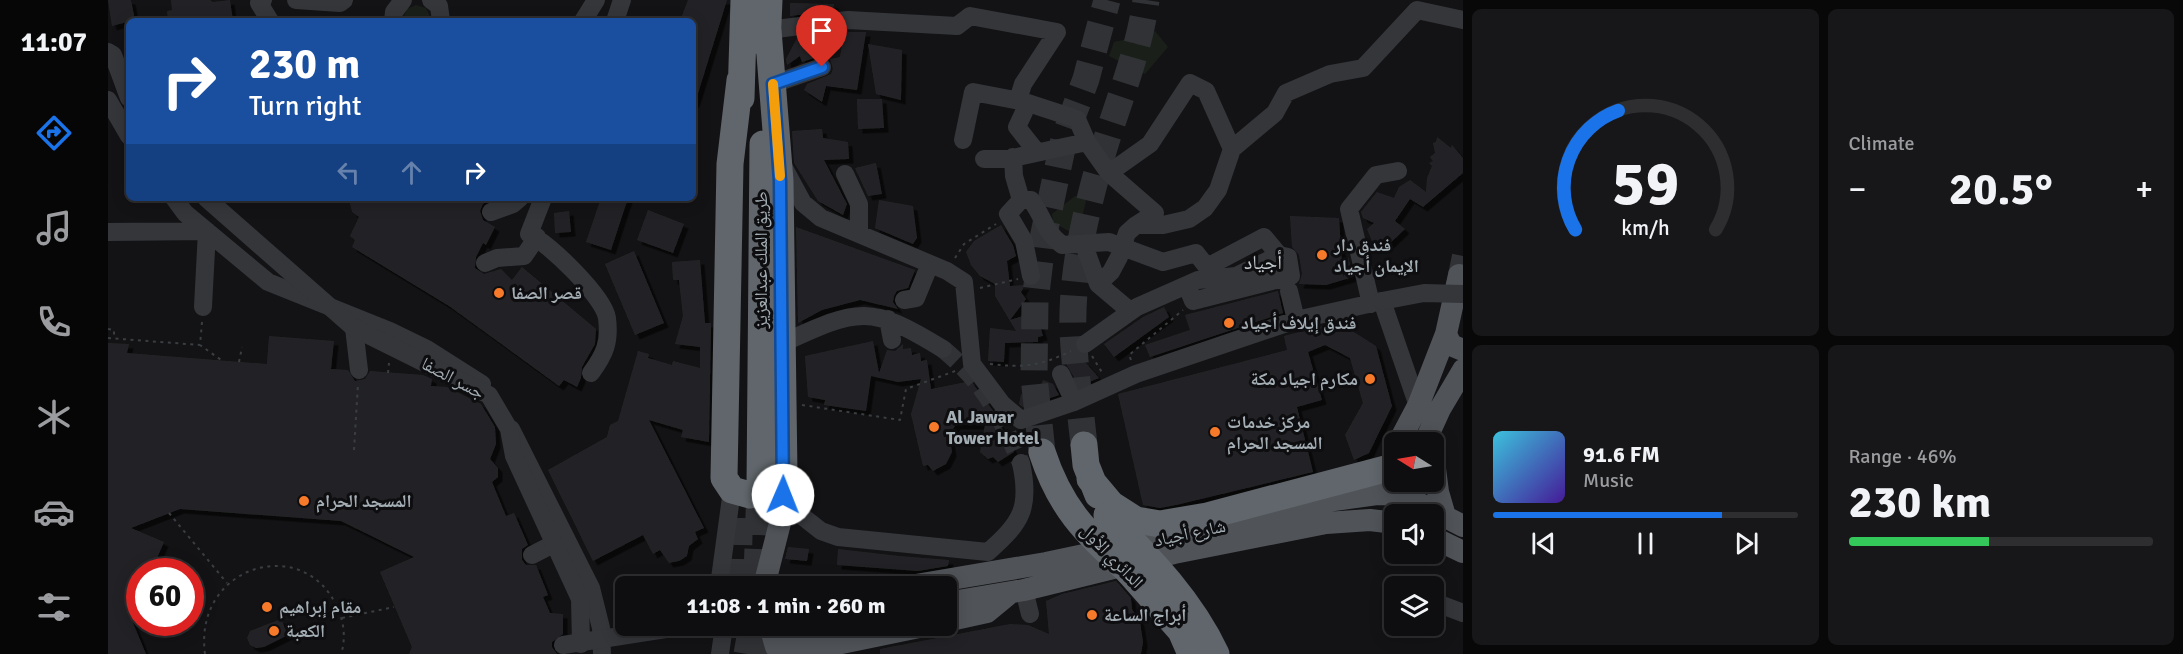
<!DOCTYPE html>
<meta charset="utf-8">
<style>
:root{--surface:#0e0e10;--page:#171719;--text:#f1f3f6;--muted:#9b9c9f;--line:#2e2e30;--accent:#1a73e8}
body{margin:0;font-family:Signika,"Noto Naskh Arabic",sans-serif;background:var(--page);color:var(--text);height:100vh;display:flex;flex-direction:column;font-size:22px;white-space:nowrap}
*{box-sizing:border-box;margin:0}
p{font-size:20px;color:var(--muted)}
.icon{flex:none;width:33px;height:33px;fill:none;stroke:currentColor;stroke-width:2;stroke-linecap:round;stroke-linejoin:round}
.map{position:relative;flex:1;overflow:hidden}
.details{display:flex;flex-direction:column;gap:9px;padding:9px;background:#080809;width:720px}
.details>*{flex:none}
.top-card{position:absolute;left:18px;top:18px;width:570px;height:183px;border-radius:9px;box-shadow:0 3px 15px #0003,0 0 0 2px var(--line);background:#1a4fa0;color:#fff;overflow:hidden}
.needle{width:39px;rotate:281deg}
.buttons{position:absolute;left:1276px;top:432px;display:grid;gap:12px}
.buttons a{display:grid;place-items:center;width:60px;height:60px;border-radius:9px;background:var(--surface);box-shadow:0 3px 15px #0003,0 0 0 2px var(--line);font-size:30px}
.speed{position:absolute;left:18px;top:558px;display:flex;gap:12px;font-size:30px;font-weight:700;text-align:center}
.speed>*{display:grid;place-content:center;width:78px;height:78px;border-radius:50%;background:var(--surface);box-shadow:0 3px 15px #0003,0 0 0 2px var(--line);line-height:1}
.speed .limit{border:9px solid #d22;background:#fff;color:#111}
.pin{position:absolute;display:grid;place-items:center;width:51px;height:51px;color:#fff;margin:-62px -26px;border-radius:50% 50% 50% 0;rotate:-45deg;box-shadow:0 0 6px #0007}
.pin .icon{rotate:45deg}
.me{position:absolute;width:66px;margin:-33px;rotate:1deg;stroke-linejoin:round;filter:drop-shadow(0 0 4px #0008)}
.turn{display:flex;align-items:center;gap:21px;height:126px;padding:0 24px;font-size:27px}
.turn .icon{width:78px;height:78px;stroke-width:2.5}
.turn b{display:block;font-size:42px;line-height:51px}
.lanes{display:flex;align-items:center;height:57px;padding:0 24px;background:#0003;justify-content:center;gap:30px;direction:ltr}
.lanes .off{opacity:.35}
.big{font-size:45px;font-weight:700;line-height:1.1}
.details .widget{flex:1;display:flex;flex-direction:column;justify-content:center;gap:9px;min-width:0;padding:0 21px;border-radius:9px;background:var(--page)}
.details .dial{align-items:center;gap:0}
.dial svg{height:156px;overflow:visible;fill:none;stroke:var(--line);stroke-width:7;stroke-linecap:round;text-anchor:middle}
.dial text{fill:var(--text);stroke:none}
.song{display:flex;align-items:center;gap:18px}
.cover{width:72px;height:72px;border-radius:9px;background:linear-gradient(135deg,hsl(190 70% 55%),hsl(260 70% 35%))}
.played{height:6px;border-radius:3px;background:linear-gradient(90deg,var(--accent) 75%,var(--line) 75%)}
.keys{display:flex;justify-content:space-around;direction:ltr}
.heat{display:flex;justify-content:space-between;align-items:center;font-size:33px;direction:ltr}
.charge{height:9px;border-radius:4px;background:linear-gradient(90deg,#34c759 46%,var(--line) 0)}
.details .tiles{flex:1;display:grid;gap:9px;grid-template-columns:repeat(2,1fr)}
.trip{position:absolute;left:507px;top:576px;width:342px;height:60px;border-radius:9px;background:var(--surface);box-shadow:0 3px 15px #0003,0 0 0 2px var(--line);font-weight:700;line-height:60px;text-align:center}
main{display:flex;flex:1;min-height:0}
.dock{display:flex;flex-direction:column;width:108px;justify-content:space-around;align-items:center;background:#060606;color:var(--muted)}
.dock .icon{width:42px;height:42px}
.dock .selected{color:var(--accent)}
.dock b{font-size:27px;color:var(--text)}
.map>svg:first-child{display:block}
.green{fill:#1a2019}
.building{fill:#232426;filter:url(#shadow)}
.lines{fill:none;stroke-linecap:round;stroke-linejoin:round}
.minor-tunnel{stroke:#303235;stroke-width:18;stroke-dasharray:18 9;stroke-linecap:butt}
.major-tunnel{stroke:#303235;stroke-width:22;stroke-dasharray:22 11;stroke-linecap:butt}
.highway-tunnel{stroke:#303235;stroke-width:27;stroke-dasharray:27 14;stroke-linecap:butt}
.path{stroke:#3a3e41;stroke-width:2;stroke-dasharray:3 4.5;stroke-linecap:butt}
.minor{stroke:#34363a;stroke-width:18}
.major{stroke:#505459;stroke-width:22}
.highway{stroke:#60666b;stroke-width:27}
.minor-bridge{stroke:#34363a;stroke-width:18}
.highway-bridge{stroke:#60666b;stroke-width:27}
.route-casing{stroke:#114b97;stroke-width:15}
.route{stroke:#1a73e8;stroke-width:10}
.slow{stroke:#f59e0b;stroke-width:10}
.poi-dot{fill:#f67a2a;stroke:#0e0e10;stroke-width:2}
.labels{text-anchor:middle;stroke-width:6;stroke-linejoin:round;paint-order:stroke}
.poi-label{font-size:18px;font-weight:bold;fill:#a4aeb5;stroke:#0e0e10;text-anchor:start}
.street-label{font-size:18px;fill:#a4aeb5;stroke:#0e0e10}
.neighbourhood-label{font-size:20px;fill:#c5ccd1;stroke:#0e0e10}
</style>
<main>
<nav class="dock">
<b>11:07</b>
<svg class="icon selected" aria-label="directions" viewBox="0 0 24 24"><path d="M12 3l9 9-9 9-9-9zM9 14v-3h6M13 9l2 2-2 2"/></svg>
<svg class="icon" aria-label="music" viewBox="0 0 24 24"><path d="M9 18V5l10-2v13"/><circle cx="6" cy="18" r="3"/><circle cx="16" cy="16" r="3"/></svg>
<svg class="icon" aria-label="phone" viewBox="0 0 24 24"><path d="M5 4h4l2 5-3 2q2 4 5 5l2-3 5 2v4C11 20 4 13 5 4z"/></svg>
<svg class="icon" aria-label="climate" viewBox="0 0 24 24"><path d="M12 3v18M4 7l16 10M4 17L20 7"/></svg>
<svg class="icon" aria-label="car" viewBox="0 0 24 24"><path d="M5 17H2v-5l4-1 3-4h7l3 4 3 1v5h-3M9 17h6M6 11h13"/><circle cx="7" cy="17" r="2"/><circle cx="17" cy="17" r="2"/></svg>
<svg class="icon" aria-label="filters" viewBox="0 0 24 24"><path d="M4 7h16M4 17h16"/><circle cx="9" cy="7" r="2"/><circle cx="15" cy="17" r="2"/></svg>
</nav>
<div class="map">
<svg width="1355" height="654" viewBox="0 0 1355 654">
<defs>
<filter id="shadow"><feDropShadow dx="4.5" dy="4.5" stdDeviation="0" flood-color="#0009"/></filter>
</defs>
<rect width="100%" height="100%" fill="#131315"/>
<!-- green -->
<path class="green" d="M308 5 318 8 324 21H294L299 9Z
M1047 31 1060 47 1037 74 1001 56 1006 42 1020 39 1026 44Z
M967 196 978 200 971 232 964 233 945 222 944 214Z"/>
<!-- building -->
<path class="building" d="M0 0H23L27 20 4 26Z
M63 0H102L105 2 122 0 125 21H60L59 11 64 10Z
M580 0H619L587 103H585V21H572Z
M682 3 726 4 725 11 682 16Z
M736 32H758L749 90 718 86 714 102 696 90 699 84 723 74 725 69 722 59 732 57Z
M712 35 711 44 706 48 709 57 694 62 692 56 679 65 678 59 689 38H685Z
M760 44 794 50 793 100 768 94Z
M749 99H774L776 128 750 129Z
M714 129 715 138 740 142 741 159 716 160 739 204 735 215 710 201 686 163 684 131Z
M1329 137 1343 148 1344 145 1355 158V173L1315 207 1302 199 1287 221 1297 229 1277 248 1266 246 1259 229 1266 223 1255 218 1253 212 1269 192 1286 198 1291 187 1302 180 1318 192 1319 178 1324 166 1321 163 1325 161 1322 157 1327 153 1325 143 1328 142Z
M768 163 774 194 760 196 747 168Z
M241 198H384L375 204 372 211 375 220 387 227 378 245 375 243 368 257 367 268 376 274 393 269 404 280 414 267 488 329 487 344 474 367 473 378 469 387 456 380 451 386 341 306 244 247 247 240 242 236 251 217 244 212Z
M493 198H520L503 250 478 242Z
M771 200 805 206 809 238 805 244 767 228Z
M540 210 576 224 565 253 529 240Z
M461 211 463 232 447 233 446 213Z
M1182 216 1231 218 1235 278 1240 256 1245 277 1218 285 1191 284 1194 274 1191 255 1184 247Z
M893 225 905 245 908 256 899 261 902 286 917 285 913 292 918 299 902 320 928 312 935 336 930 337V342L897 343 896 362 880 361 882 328 908 331 887 296V284L872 276 863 265 858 252 866 241Z
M688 227 807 270 800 288 789 291 786 296 785 302 790 309 752 300 714 310 690 323Z
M526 251 556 323 527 335 497 264Z
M592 260 597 323H603L601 442 573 437 575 430 541 420 596 528 587 532 590 539 581 546 579 556 571 561 561 563 552 550 545 554 535 535 485 561 440 470 499 437 502 425 510 421 530 351 541 354 540 358 564 365 565 361 592 368V347L567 344 575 316 571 280H565L564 262Z
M1170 291 1175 313 1042 357 1037 345 1082 330 1077 315Z
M1056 307 1061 317 1006 357 996 344 1035 317Z
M1230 322 1268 346 1284 406 1261 453 1246 460 1237 435 1255 403 1242 358 1217 345 1200 352 1214 400 1189 407 1205 472 1068 505 1052 508 1035 505 1010 394 1179 350 1176 336Z
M161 336 226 341 223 369 240 370 247 381 257 379 262 371 315 375 324 379 323 386 339 387 373 404 387 427 388 444 382 459 390 468V477L384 482 398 516 406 513 420 545 414 549V560L418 565H428L440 595 435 597 442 613 455 614V634L444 642V647L449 654H301L304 647 272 572 306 557 233 521 72 509 23 528 56 542 43 572H32V598L23 618 38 654H0V343L21 344 19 353 159 364Z
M765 341 771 373 779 350 787 351 795 344V349L803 348 804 355 812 353 813 361 819 360 823 389 863 381 886 412 906 452 890 462 885 457 880 459 872 452 877 425H848L841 434 844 452 838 464 825 471 820 465 815 466 803 414 813 379 790 382 763 376 758 411 716 405 717 400 700 397 697 356Z
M970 353 974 362H977L991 378 971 386 956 360Z
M935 380 945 384 951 395 915 407 911 404 913 394 929 398Z
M680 547 701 549 699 561 677 559Z
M730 549 791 556 841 560 840 566 810 571 729 565Z
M1008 581 1023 598 1024 609 1032 622 1035 642 1033 654H772V649L902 624 920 625 941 634 938 601 954 594Z
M173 619 180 635 156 647 148 648 142 645 139 638 142 631Z"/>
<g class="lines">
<!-- minor-tunnel -->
<path class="minor-tunnel" d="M835 349C878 385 890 412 913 463"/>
<!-- major-tunnel -->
<path class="major-tunnel" d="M1351 275 1355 256
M651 654 660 644 675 637"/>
<!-- highway-tunnel -->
<path class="highway-tunnel" d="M976 445C972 407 967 369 965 332 963 271 979 206 996 148 1011 99 1031 52 1038 0
M934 452 926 377 927 302 934 243 956 139 978 79 999 0
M649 576 652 485
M630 586 632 484
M639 654 644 626"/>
<!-- path -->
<path class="path" d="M847 258 856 244 888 224
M872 288 910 279
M94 322 92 345 116 362
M0 329 6 330V338
M0 338 92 345
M984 356 995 374
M1023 360 1021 355 1075 310
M131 362 134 347
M882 364C916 368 932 366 963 351
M280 373 281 363
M694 405 792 420 798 389 850 370
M246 450 250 384
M61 513 119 583
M234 618 286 607
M97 654C85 565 197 532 230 609 236 623 238 639 233 654"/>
<!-- minor -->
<path class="minor" d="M155 0 151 3 162 21
M188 0 232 3 236 0
M323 0 331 6 333 21
M285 21 286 12 295 0
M475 21 488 0
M507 21 514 0
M660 30 740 20 849 26 862 16 949 32 915 84 910 100
M0 52 5 55 21 98
M665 84 714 67
M0 100 21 136
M917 102 916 112 909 127 928 151
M855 140 865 92 917 102 969 119 979 142 900 159H876
M979 142 1001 173 1047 213 1028 225
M905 157 906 176 913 200
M675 166 695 203 713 218 839 271 856 282 864 364 894 404 913 420 966 402 1028 374 1188 320 1274 301 1310 406
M1001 173 1042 144 1082 83 1098 91 1124 149
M737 174 751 204V234
M66 198 77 213 160 282 282 331 319 349 374 384
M435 198 421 234C441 243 496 297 499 318 502 342 497 354 483 373
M383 212 405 204 412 198
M0 232 99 231 95 307
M976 245 990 284 1022 311
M377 263 389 258 416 256 429 237
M1099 267 1156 237 1171 255
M923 276 916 241 900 214 913 200H923C937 219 935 230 954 245L1001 242 1055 262 1088 253 1099 267 1103 277
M990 284 1003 272 1011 257 1019 233 1028 225H1055L1081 219 1097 208 1110 190 1124 149 1167 113 1178 93 1222 74 1255 68 1309 10 1355 20
M1181 291 1188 320
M796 300 808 298 822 264
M1263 304 1241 209 1268 175 1290 171
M780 319 784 340
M246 328 251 370
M675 343C751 308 762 304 835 349
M977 344 1029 307 1090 280 1128 276 1171 255 1180 257 1183 276 1085 301 1079 286
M953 374 966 402
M403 429 483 588 493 628 494 654
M694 516 713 531 730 537 880 552C913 523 923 508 913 463
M424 555 457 538
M611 586 624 490
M916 590 922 614
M1326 602 1355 613
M612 654 616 626"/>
<!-- major -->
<path class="major" d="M1338 334 1343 345 1355 350
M1291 442 1310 406 1338 334 1351 275
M1317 442 1332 409 1355 370
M1326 461 1330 492 1337 516
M1326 538 1355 552
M656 586 674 515 676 475
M802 586 938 563 1113 526 1205 503 1269 494 1295 495 1355 526
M838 603 916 590 1066 553 1218 523 1262 520 1287 523
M838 621 879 612 902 593
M662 626 668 647 685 653 816 626
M675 637 732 626"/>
<!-- highway -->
<path class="highway" d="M659 46 661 0
M632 80 622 164 616 478 624 490 642 495 666 490 676 475 672 181 660 30
M633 98 636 0
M976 445 978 465 990 495
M982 479 1003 504 1028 520 1052 524 1099 516 1277 469
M652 485 655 144
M1021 572 1073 631 1083 654"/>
<!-- minor-bridge -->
<path class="minor-bridge" d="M98 198 246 328 381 395 401 429 406 456 472 599 473 644
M1274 301 1316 293 1355 294
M455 645 577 626"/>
<!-- highway-bridge -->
<path class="highway-bridge" d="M934 452C953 510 978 532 1021 572
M999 515C1041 558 1082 599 1108 654"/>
</g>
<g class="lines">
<!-- route casing -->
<g class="route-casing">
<path id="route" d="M675 495 672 181 665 84 714 67"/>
</g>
<!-- route -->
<use href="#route" class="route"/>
<!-- slow -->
<path class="slow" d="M665 84 672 176"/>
</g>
<!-- markers -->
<g class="poi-dot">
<circle cx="1214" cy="255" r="6"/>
<circle cx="391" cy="293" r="6"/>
<circle cx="1121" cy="323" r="6"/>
<circle cx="1262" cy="379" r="6"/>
<circle cx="826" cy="427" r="6"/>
<circle cx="1107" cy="432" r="6"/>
<circle cx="196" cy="501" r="6"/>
<circle cx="159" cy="607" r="6"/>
<circle cx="984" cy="615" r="6"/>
<circle cx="166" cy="631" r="6"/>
</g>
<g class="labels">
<!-- poi labels -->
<g class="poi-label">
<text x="1226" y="251">فندق دار<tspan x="1226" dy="21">الإيمان أجياد</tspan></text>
<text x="403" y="299">قصر الصفا</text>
<text x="1133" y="329">فندق إيلاف أجياد</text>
<text x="1250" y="385" text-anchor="end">مكارم اجياد مكة</text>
<text x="838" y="423">Al Jawar<tspan x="838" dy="21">Tower Hotel</tspan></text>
<text x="1119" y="428">مركز خدمات<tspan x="1119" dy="21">المسجد الحرام</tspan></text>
<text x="208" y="507">المسجد الحرام</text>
<text x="171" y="613">مقام إبراهيم</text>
<text x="996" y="621">أبراج الساعة</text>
<text x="178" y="637">الكعبة</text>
</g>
<!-- street labels -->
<g class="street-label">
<text transform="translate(653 260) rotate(-90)" y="6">طريق الملك عبدالعزيز</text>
<text transform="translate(345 378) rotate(28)" y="6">جسر الصفا</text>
<text transform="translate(1082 533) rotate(-12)" y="6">شارع أجياد</text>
<text transform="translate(1004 556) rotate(46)" y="6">الدائري الأول</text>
</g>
<!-- neighbourhood labels -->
<g class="neighbourhood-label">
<text x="1155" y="269">أجياد</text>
</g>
</g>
</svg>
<div class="buttons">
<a><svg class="needle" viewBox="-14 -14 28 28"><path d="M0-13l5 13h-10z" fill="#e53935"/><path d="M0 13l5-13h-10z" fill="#9b9c9f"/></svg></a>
<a><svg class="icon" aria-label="sound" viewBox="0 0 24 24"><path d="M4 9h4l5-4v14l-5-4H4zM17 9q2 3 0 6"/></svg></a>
<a><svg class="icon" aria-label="layers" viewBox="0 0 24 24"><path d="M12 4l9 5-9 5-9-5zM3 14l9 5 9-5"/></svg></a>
</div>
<div class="speed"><div class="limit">60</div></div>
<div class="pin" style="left:714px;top:67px;background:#d93025"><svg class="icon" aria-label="arrive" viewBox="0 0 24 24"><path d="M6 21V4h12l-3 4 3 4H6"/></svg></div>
<svg class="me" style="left:675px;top:495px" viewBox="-20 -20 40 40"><circle r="19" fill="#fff"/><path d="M0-13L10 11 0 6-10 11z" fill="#1a73e8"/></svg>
<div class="trip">11:08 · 1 min · 260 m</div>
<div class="top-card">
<div class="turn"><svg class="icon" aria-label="right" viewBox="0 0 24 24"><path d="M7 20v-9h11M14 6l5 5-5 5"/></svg><div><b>230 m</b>Turn right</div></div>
<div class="lanes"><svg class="icon off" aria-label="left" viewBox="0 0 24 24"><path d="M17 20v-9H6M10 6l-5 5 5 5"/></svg><svg class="icon off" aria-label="ahead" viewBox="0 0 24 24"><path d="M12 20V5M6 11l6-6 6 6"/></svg><svg class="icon" aria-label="right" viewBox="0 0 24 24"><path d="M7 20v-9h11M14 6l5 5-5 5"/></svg></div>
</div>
</div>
<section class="details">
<div class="tiles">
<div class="widget dial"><svg viewBox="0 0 100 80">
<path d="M14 69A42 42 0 1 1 86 69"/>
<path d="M14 69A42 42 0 0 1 36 8" stroke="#1a73e8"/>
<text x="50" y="56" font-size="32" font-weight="700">59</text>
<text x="50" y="72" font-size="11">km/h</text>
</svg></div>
<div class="widget"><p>Climate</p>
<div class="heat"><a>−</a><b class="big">20.5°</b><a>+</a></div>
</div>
<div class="widget">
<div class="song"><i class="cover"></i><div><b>91.6 FM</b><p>Music</p></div></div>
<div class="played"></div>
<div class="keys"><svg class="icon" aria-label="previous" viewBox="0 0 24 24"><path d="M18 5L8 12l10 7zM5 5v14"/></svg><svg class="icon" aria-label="pause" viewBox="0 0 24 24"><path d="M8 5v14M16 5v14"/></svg><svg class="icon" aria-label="next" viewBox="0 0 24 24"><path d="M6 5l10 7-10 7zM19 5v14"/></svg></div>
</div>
<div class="widget"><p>Range · 46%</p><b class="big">230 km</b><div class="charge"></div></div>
</div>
</section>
</main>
